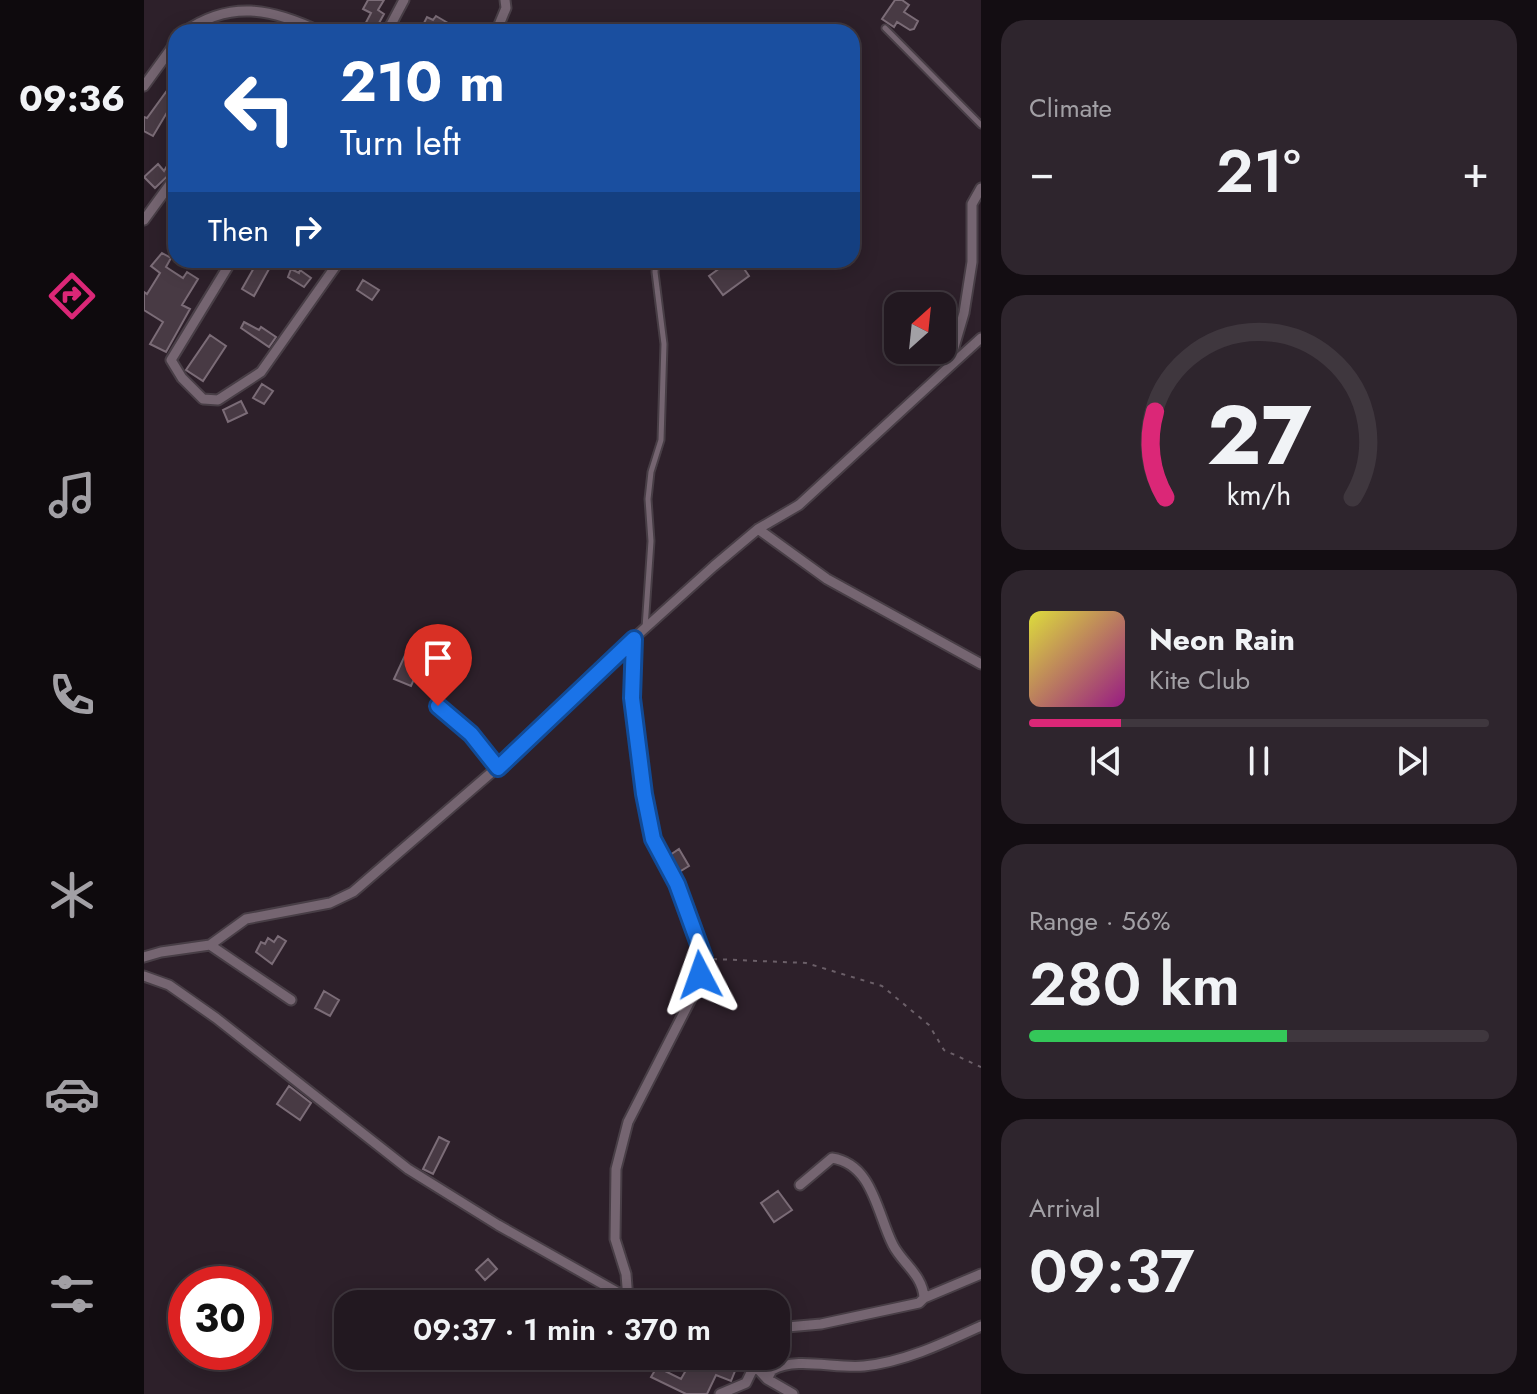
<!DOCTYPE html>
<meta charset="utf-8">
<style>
:root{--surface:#221820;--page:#2e252d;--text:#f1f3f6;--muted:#a2a0a5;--line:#3f373e;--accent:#db2777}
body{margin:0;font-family:Jost,sans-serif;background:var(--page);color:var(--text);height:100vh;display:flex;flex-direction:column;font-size:30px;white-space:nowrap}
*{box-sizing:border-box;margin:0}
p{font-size:26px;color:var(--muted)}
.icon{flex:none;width:44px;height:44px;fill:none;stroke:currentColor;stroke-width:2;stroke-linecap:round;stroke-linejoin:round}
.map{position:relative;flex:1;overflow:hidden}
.side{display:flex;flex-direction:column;gap:20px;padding:20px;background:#130d12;width:556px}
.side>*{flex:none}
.guide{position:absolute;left:24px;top:24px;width:692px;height:244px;border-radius:24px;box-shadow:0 4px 20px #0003,0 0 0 2px var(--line);background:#1a4fa0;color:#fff;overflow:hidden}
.needle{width:52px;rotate:27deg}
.buttons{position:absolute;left:740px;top:292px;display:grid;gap:16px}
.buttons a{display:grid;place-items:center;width:72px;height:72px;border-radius:16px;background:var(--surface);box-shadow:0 4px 20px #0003,0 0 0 2px var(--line);font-size:40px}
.speed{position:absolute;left:24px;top:1266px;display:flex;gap:16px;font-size:40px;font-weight:700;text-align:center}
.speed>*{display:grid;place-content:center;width:104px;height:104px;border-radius:50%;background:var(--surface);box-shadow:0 4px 20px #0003,0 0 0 2px var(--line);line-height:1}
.speed .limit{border:12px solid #d22;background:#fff;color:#111}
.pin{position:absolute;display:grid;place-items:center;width:68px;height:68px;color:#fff;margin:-82px -34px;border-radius:50% 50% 50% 0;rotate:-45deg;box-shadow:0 0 8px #0007}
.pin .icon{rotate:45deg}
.me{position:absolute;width:88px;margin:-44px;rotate:356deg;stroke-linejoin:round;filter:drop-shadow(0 0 6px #0008)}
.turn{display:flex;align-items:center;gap:28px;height:168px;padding:0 40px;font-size:36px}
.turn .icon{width:104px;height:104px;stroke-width:2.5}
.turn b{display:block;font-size:56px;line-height:68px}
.then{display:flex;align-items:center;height:76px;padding:0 40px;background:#0003;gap:16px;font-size:30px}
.big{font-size:60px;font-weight:600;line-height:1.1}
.side .card{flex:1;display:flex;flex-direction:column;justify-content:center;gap:12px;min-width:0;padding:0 28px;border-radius:24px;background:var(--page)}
.side .dial{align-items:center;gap:0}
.dial svg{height:208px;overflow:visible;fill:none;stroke:var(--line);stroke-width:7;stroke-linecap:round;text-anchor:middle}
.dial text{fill:var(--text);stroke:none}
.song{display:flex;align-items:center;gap:24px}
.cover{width:96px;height:96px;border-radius:12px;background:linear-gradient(135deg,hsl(60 70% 55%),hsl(310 70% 35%))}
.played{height:8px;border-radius:4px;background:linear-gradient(90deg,var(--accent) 20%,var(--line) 20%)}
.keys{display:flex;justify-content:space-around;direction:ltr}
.heat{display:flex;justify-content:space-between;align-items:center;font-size:44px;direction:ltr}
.charge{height:12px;border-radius:6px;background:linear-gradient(90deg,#34c759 56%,var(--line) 0)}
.trip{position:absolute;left:190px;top:1290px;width:456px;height:80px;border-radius:24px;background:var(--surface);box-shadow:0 4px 20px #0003,0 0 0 2px var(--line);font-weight:600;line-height:80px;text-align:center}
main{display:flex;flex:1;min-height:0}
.menu{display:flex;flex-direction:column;width:144px;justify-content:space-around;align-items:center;background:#0e0a0d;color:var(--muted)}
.menu .icon{width:56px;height:56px}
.menu .active{color:var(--accent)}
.menu b{font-size:36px;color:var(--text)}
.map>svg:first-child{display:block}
.building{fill:#483a44;stroke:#7b6c77;stroke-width:2}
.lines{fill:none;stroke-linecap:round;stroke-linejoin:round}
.lane-casing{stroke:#483e46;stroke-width:9}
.street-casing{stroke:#483e46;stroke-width:13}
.path{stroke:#6b5f68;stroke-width:2;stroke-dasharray:4 6;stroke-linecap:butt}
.lane{stroke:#756571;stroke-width:5}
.street{stroke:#756571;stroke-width:9}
.route-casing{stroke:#114b97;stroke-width:20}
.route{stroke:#1a73e8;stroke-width:14}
</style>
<main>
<nav class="menu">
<b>09:36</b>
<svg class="icon active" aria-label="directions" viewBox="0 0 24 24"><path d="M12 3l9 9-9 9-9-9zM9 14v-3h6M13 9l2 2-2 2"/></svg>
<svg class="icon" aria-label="music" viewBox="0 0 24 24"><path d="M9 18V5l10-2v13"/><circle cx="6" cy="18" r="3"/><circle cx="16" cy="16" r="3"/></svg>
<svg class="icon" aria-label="phone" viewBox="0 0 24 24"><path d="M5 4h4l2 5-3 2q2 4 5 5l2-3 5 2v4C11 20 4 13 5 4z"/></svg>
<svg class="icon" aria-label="climate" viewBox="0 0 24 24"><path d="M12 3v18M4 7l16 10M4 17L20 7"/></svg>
<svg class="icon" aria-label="car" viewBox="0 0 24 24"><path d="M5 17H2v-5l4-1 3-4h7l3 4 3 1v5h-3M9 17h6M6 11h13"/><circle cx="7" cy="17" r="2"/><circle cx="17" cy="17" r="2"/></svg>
<svg class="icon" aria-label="filters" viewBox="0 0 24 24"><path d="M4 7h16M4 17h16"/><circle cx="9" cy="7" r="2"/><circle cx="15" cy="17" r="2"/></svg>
</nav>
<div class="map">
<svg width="837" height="1394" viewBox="0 0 837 1394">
<rect width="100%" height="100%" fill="#2d202a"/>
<!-- building -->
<path class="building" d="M224 0H240L234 10 240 14 230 32H217L227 13 219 9Z
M751 0H758L765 5 760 12 774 21 770 29 766 30 753 22 750 27 738 19Z
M292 16 304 23 299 32H283L277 29 283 17 289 20Z
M22 92 31 99 9 136 0 131V117L3 118Z
M32 151V168L11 188 0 177 14 164 20 171Z
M18 253 27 258 22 267 39 278 43 272 54 279 38 305 46 309 22 352 6 344 19 322 0 310V292L3 294 16 273 7 266Z
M101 260H130L110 296 98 289 111 266Z
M587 260H594L605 276 579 295 565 276Z
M147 269 155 273 156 270 167 278 160 287 144 277Z
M219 280 235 290 228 300 213 290Z
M100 322 115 330 117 327 132 337 125 347 97 328Z
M66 335 82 346 59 381 42 370Z
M118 384 129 391 120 404 109 398Z
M97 401 103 413 84 422 79 410Z
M262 653 278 661 267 686 250 679Z
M535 849 545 866 535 872 526 855Z
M134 936 142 941 128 964 112 952 117 942 121 944 124 938 130 942Z
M180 991 195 1000 186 1016 171 1008Z
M145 1086 167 1103 156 1120 133 1104Z
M295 1137 305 1142 289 1174 279 1169Z
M634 1191 648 1210 630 1222 617 1203Z
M344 1259 353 1269 341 1280 332 1270Z
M550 1356H570L593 1366 587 1381 572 1375 563 1394H542L507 1377 513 1367 537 1379Z"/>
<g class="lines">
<!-- lane casing -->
<g class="lane-casing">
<path id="lane" d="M741 28 837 125
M501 628 507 541 504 499 507 472 517 440 520 344 511 272 512 260
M294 706 327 734 353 767"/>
</g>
<!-- street casing -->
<g class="street-casing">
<path id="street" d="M40 32C86 0 127 8 177 32
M243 32 260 0
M352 32 362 8 361 0
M0 86 32 42
M0 220 32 176
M88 260 27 360 38 378 59 399 74 400 117 372 196 260
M804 368 837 338
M614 529 683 579 837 664
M66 945 147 1000
M0 957 17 952 66 945 102 919 186 903 209 892 370 753 448 676 570 566 614 529 655 505 804 368 820 313 828 262V204L837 188
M0 976 25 985 72 1018 264 1169 354 1225 494 1304
M780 1298 837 1274
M484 1300 482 1274 471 1239 472 1169 484 1122 551 991 560 958 533 884 509 839 492 743 488 698 490 639
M632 1328 677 1324 775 1303 780 1298C779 1275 758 1263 749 1245 733 1214 729 1164 688 1158L656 1185
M612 1367 623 1379 628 1370C653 1356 691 1369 720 1366 760 1362 800 1343 837 1326
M623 1379 649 1394
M576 1394 602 1383 615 1356"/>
</g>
<!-- path -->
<path class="path" d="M569 959 662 963 738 986 785 1025 800 1050 837 1067"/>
<!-- lane -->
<use href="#lane" class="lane"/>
<!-- street -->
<use href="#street" class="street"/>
</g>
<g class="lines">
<!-- route casing -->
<g class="route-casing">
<path id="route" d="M294 706 327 734 354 768 490 639 488 698 500 794 509 839 533 884 560 958 556 975"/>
</g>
<!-- route -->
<use href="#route" class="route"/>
</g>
</svg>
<div class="buttons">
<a><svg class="needle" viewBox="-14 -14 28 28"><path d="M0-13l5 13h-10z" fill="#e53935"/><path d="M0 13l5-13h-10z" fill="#a2a0a5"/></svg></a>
</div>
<div class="speed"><div class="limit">30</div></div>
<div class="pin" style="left:294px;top:706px;background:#d93025"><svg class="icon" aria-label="arrive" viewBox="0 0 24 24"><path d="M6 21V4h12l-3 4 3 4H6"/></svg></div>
<svg class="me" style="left:556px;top:975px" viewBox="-20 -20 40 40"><path d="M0-17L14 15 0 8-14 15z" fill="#1a73e8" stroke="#fff" stroke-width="4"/></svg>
<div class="trip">09:37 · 1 min · 370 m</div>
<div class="guide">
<div class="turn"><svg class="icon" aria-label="left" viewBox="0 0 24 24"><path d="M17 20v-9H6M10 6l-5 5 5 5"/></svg><div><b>210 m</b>Turn left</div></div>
<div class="then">Then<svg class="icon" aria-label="right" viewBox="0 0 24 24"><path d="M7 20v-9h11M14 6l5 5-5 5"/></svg></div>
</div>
</div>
<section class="side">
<div class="card"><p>Climate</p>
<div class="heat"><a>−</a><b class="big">21°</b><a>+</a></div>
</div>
<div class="card dial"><svg viewBox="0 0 100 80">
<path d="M14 69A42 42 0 1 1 86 69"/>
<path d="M14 69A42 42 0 0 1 10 36" stroke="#db2777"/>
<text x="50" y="56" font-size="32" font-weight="700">27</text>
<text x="50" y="72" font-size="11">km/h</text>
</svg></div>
<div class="card">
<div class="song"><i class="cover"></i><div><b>Neon Rain</b><p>Kite Club</p></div></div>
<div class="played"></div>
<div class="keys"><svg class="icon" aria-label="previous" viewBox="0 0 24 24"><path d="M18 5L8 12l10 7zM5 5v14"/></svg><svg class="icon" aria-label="pause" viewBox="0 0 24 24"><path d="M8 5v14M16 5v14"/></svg><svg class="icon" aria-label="next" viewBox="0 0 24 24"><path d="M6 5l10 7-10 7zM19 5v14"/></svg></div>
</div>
<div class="card"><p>Range · 56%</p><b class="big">280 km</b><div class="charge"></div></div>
<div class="card"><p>Arrival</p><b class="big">09:37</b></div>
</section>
</main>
